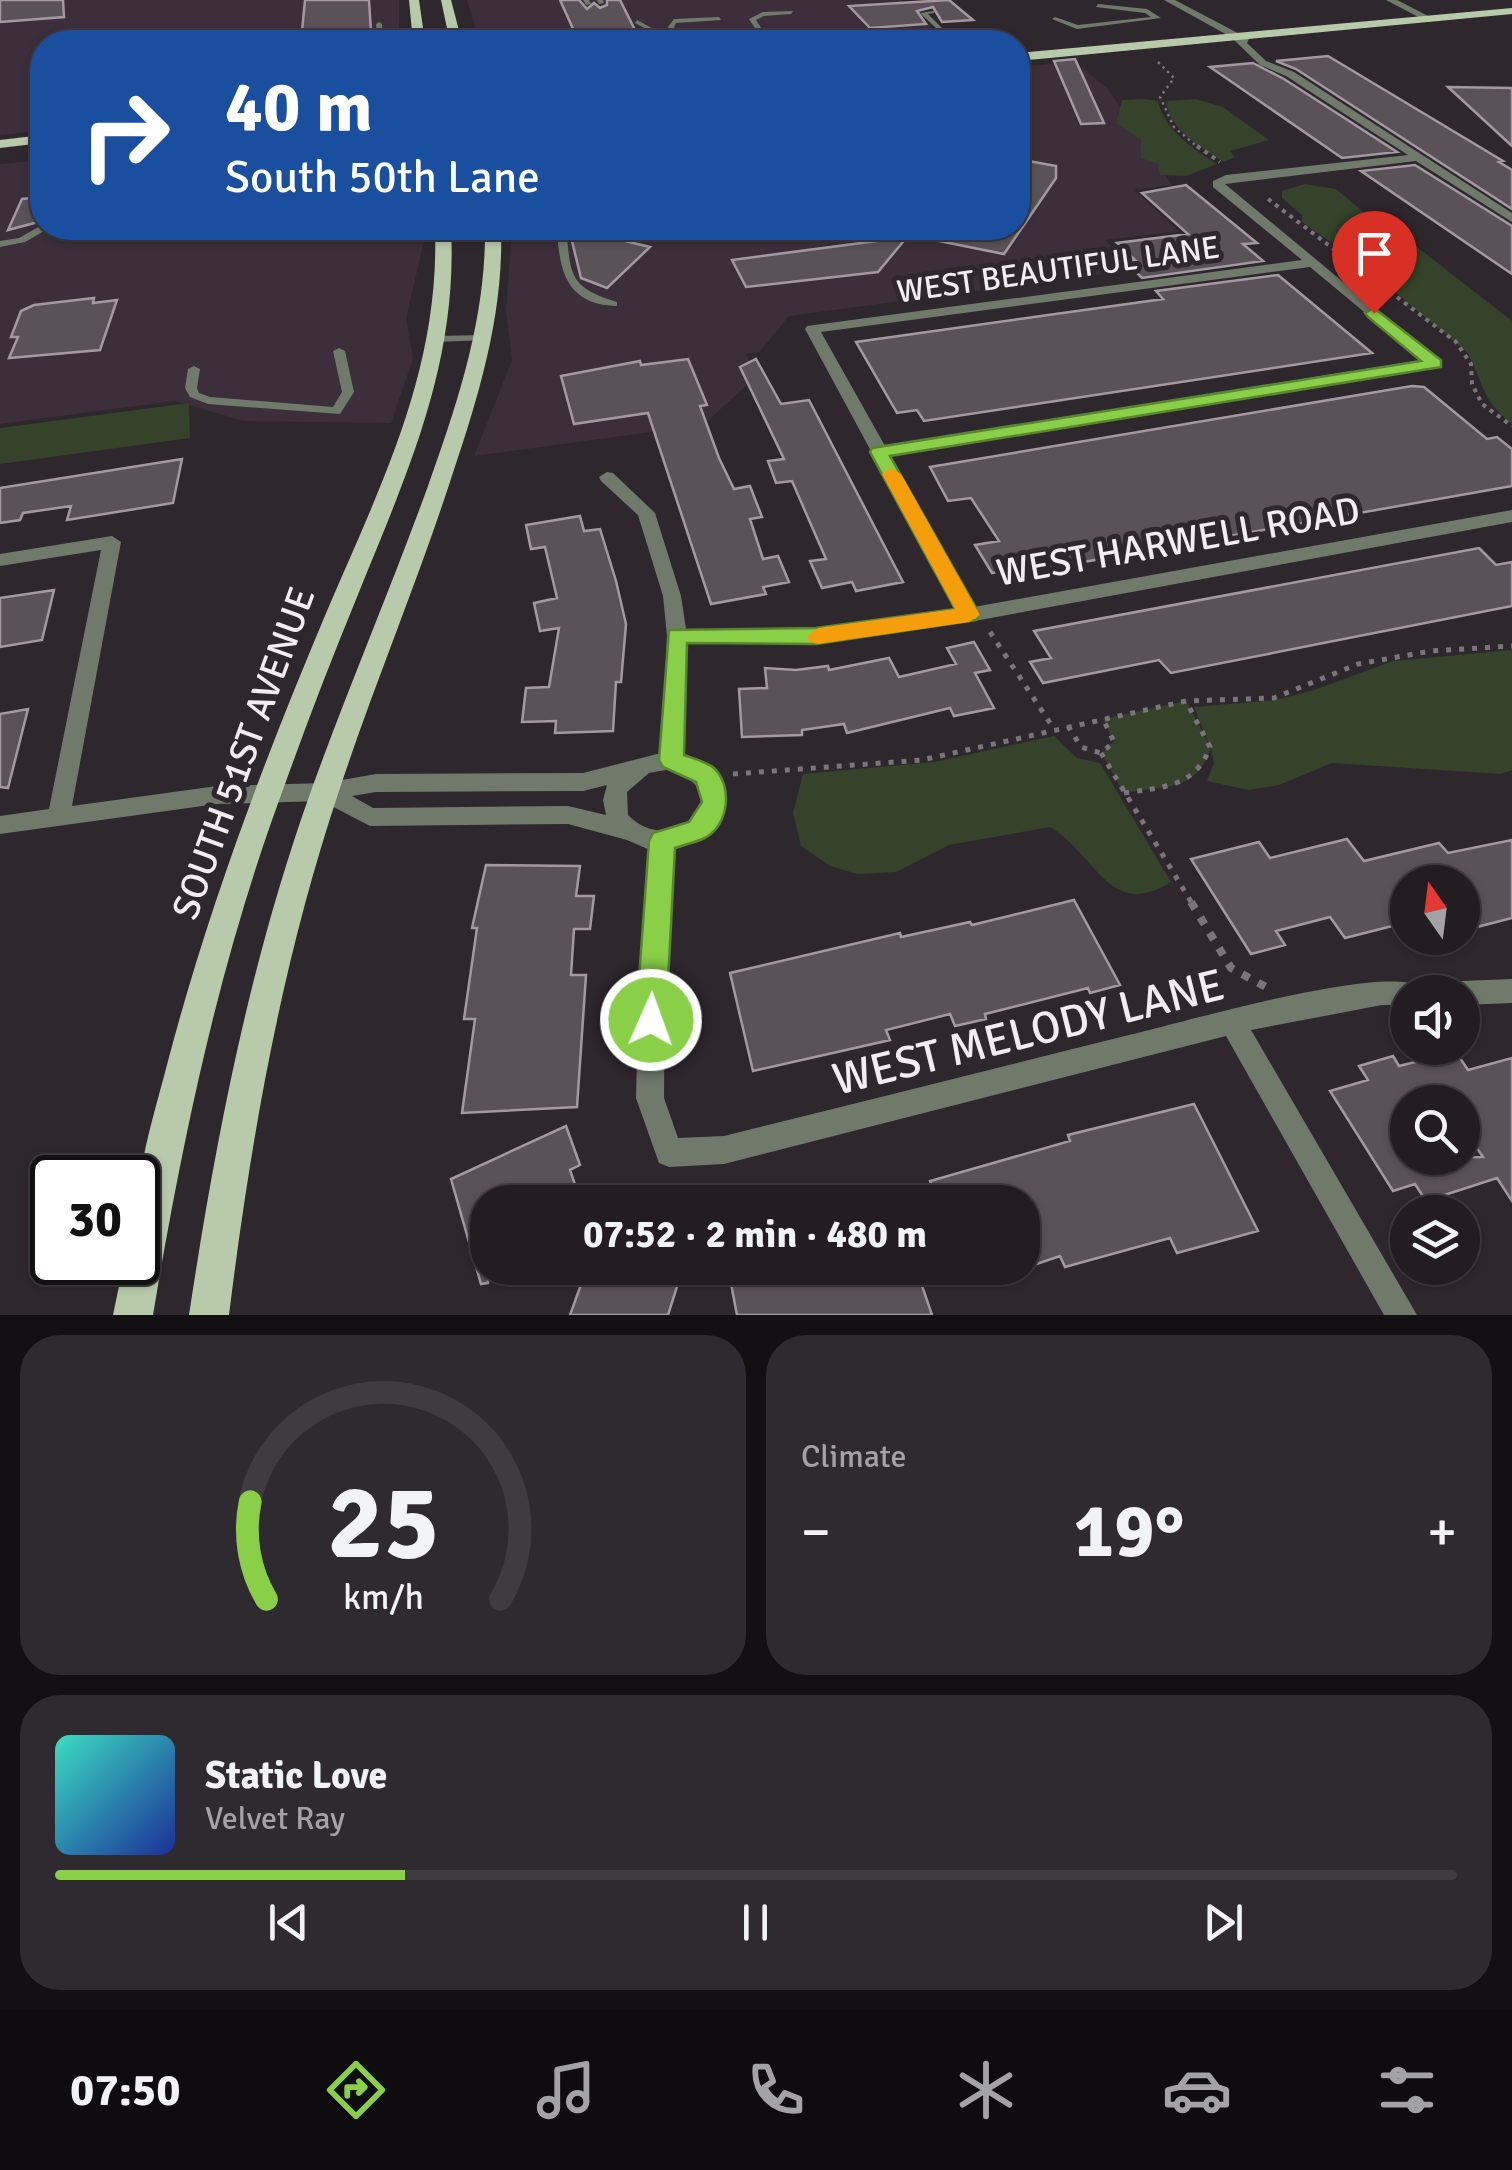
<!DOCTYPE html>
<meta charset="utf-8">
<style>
:root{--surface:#231d22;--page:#2f2a2f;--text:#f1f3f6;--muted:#a3a2a5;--line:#403b40;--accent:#89cf48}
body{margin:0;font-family:Signika,sans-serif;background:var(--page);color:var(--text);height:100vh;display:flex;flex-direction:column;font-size:38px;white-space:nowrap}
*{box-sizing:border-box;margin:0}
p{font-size:32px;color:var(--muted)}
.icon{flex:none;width:55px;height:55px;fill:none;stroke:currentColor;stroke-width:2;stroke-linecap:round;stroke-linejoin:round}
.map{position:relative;height:1315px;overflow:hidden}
.panel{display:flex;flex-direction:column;gap:20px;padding:20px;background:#131013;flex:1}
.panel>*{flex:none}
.banner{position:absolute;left:30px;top:30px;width:1000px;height:210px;border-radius:40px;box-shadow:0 2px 8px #0004,0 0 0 2px var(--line);background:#1a4fa0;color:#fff;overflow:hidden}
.needle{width:65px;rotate:346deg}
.controls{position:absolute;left:1390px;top:865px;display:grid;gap:20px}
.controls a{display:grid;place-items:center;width:90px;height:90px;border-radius:50%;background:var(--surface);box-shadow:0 2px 8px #0004,0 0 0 2px var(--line);font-size:50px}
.speed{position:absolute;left:30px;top:1155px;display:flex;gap:20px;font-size:50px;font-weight:700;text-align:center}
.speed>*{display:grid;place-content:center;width:130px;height:130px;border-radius:50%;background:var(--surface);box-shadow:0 2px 8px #0004,0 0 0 2px var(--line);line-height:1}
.speed .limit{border:5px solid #111;border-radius:15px;background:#fff;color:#111}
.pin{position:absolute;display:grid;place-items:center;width:85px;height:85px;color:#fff;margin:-102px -42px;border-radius:50% 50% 50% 0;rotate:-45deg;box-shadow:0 0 10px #0007}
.pin .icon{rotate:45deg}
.me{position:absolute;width:110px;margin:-55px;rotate:2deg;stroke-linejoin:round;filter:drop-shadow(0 0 8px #0008)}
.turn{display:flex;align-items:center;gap:35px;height:210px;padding:0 30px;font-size:45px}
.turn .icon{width:130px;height:130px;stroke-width:2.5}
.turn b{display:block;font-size:70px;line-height:85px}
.big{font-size:75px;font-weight:700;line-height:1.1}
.panel .tile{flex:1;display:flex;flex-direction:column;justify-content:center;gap:15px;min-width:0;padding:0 35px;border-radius:40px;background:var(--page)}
.panel .dial{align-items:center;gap:0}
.dial svg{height:260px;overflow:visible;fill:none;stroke:var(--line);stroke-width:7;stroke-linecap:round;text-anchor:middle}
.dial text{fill:var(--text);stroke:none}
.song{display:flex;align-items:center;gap:30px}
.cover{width:120px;height:120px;border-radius:15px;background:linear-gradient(135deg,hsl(170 70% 55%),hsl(230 70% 35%))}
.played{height:10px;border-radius:5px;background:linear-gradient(90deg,var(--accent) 25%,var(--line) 25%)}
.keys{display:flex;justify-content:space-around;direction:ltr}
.heat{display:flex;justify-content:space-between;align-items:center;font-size:55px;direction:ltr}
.panel .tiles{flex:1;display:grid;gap:20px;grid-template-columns:1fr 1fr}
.tile:last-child{grid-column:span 2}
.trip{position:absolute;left:470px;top:1185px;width:570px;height:100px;border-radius:40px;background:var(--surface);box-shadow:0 2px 8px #0004,0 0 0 2px var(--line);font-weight:700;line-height:100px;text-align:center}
.menu{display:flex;height:160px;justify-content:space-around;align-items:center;background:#0e0c0e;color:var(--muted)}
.menu .icon{width:70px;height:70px}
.menu .active{color:var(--accent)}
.menu b{font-size:45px;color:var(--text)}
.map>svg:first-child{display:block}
.built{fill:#3c2e3a}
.green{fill:#344329}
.building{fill:#5a5159;stroke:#a499a2;stroke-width:2.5;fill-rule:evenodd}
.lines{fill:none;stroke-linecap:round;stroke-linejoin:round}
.path-far3{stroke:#7c747b;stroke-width:2.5;stroke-dasharray:2.5 4;stroke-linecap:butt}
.path-far2{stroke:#7c747b;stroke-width:4;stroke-dasharray:4 5;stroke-linecap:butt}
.path-far1{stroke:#7c747b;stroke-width:5;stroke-dasharray:5 8;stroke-linecap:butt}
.path{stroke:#7c747b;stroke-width:8;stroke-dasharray:8 10;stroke-linecap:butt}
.lane{fill:#707a6a;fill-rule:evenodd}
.street{fill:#707a6a;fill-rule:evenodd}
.primary{fill:#b7cbaa;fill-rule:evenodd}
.route{fill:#89cf48;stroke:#59872f;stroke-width:2.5}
.slow{fill:#f59e0b}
.labels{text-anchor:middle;stroke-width:10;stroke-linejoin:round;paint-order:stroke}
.far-street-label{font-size:32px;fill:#f3edf2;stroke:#2f272e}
.street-label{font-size:38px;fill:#f3edf2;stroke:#2f272e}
.near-street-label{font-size:45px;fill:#f3edf2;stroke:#2f272e}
</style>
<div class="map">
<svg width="1512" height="1315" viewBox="0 0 1512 1315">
<rect width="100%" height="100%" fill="#2f272e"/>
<!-- built -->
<path class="built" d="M0 0H399V36L407 42H42V131L0 135Z
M467 0H902L948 42H480Z
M1075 62 1108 89 1172 185 1134 190 1179 231 1105 240 1134 270 789 316 759 352 746 354 757 376 703 425 474 456 512 360 506 312 512 228H1018V67Z
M42 160V228H427L406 319 413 359 391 423 244 421 174 401 0 424V164Z"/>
<!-- green -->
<path class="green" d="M1143 99 1158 101C1166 132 1192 148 1217 164L1186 176 1160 175 1158 164 1141 158V140L1116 123 1122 100Z
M1196 99 1223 107 1269 140 1230 151 1235 157 1224 162C1202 148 1169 130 1166 101Z
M1305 184 1336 189 1366 214 1408 240 1512 321V424C1479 398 1485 384 1467 352L1366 268 1379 259 1375 254 1345 252 1302 222V215L1282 198V191Z
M189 403 190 438 0 464V428Z
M1512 650V770L1501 774 1332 763 1279 785 1248 790 1207 781 1214 763 1211 748C1196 792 1165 786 1124 793L1101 753 1114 742 1103 719 1186 701 1209 744 1194 707 1275 700 1314 690 1393 661Z
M1054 736 1077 758 1100 763 1171 882C1109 921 1096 854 1050 827L949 845 896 872 857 874 830 866 801 846 793 813 803 774 934 762Z"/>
<!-- building -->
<path class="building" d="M0 0H63L64 17 0 22Z
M305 0H369L371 32 334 42H301Z
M560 0H579L587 9 594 3 600 8 607 5V0H620L641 42H579Z
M949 0 973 20 942 22 933 7 917 11 926 24 870 28 849 6Z
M1328 56 1503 161 1499 162 1512 170V209L1296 69 1276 61Z
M1075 59 1104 123 1081 124 1054 61Z
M1253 63 1284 79 1397 152 1342 158 1210 67Z
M1448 87 1512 88V146Z
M1018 159 1056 166V178L1004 254 924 238 925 228H1018Z
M1415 165 1512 226V274L1361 171Z
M1186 185 1257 243 1243 244 1263 261 1142 278 1125 261 1135 260 1117 243 1188 234 1142 193Z
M42 197V221L8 230 22 199Z
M579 230 650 247 607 288 581 278 571 237Z
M907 237 878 272 746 287 732 260Z
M1278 275 1372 353 924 421 917 410 897 413 856 342 1163 299 1156 291Z
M94 298 93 303 117 300 100 350 9 358 18 337H11L21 311 34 305Z
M688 359 707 405 700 406 719 458 734 489 750 486 762 517 750 519 763 559 778 556 789 582 763 587 766 594 711 604 648 413 574 424 561 376 640 361 641 365Z
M756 359 781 404 809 400 903 582 856 591 852 582 822 588 810 561 826 559 792 481 776 483 768 461 784 459 740 367Z
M1412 386 1424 387 1487 439 1497 437 1512 449V486L1229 536 1217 523 1167 530 1178 545 1050 568 1048 563 992 573 975 545 999 541 971 498 948 501 930 467Z
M182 459 173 503 67 520 71 506 23 513 20 520 0 523V488Z
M580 516 584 531 600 529 616 581 626 624 621 682H616L613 731 555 733 556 721 522 722 526 688 549 687 559 628 540 631 534 603 557 598 545 547 531 549 526 525Z
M1479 548 1496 565 1512 562V606L1171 673 1159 660 1043 683 1030 662 1051 658 1034 631Z
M54 590 42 640 0 647V598Z
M974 642 990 670 975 673 994 708 954 716 950 708 847 733 844 724 802 730V735L742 737 739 689 767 688 765 668 796 670 828 666 829 670 889 658 899 677 956 664 947 648Z
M28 709 8 788 0 787V714Z
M1347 839 1364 861 1439 843 1448 853 1512 840V918L1473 928 1469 924 1462 925V882H1408V922L1345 938 1330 917 1276 931 1285 945 1251 954 1191 859 1259 842 1270 858Z
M486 865 580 866 576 896H594L590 929H574L571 975H586L577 1107 462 1113 475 1019H464L477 928H472Z
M1074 900 1120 985 1090 993 1088 988 985 1014 986 1019 955 1026 950 1014 886 1030 890 1040 753 1071 730 973 900 933 901 937 970 922 972 925Z
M1456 1052 1468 1070 1512 1058V1201L1497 1178 1426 1201 1415 1184 1393 1191 1330 1091 1368 1080 1359 1066 1393 1056 1399 1066ZM1408 1102H1462V1126L1483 1157 1408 1158Z
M1194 1104 1258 1231 1177 1253 1170 1238 1065 1267 1060 1256 1022 1269V1202H938L930 1181 1070 1141 1068 1135Z
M566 1126 580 1165 570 1170 581 1202H488V1283L481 1284 451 1179Z
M587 1268H683L668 1315H570Z
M728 1268H916L932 1315H737Z"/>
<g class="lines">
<!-- path-far3 -->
<path class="path-far3" d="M1158 62 1174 78 1160 97 1174 127 1200 149"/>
<!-- path-far2 -->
<path class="path-far2" d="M1197 146 1220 162
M1268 199 1456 342 1471 364 1472 384 1482 404 1512 426"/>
<!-- path-far1 -->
<path class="path-far1" d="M990 632 1054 729
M1068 726 1081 747 1101 753 1114 742 1103 719
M1101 753 1193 905
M733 774 922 760 1186 701 1274 698 1358 664 1431 651 1512 646
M1124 793C1162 787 1195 788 1210 747L1186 701"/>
<!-- path -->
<path class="path" d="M1191 902 1231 968 1266 987"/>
<!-- lane -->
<path class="lane" d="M583 0H589L591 4 586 5Z
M597 0H603L604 3 599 4Z
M1098 4 1147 9 1161 18 1077 29 1052 19 1055 17 1078 25 1151 17 1145 13 1096 7Z
M793 11 791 14 764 16 756 20 770 42H764L749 19 763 12Z
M934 11V13L928 14 942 28V30H938L920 13Z
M719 17 721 20 676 23 674 27 683 42H677L668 27 674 19Z
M637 20 663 34 664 35 659 36 635 23Z
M379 22 382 24 383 38 338 42 377 35 376 24Z
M292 29 295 31V42H288L289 31Z
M42 225V228H47L46 230 25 242 0 247V241L19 238Z
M193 228H202L192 238 187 235Z
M557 228H566C571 275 568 287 617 302V306C566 305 559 270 557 228Z
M483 335 487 336V340L435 342 430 339 435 336Z
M339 348 345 351 354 392 340 414 208 404 190 397 185 388 188 369 194 366 200 369 197 388 199 393 210 397 333 407 342 392 333 351Z"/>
<!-- street -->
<path class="street" d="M1164 0H1175L1249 39 1247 43 1266 61 1294 72 1512 213V222L1416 161 1225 184 1441 363 1434 367 890 455 974 607 1512 510V522L969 622 816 643H687L683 755C690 758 699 760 706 763 734 782 725 819 702 837 694 843 683 847 673 850L665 981 664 1098 678 1138 724 1136C858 1103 992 1069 1125 1036 1181 1023 1371 967 1417 985L1421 992H1408V1005H1382L1251 1030 1417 1315H1384L1226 1036 724 1164 669 1167 659 1163 636 1098 639 981 650 850 627 840 568 824 370 826 322 801 217 804 0 834V816L49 809 101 550 0 566V554L112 536 121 542 72 806 217 786 325 783 376 774 583 773 661 753 667 636 663 596 638 515 601 481 599 477 607 472 613 473 655 513 681 596 686 629H816L957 610 805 329 807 326 1302 260 1213 187V181L1226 175 1408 155 1286 76 1260 65 1231 37ZM1310 267 1422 360 885 446 821 332ZM671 769C741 795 671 860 628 815L627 792 649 773ZM607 785 603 800 606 815 568 806 373 808 352 796 376 792 583 791Z
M1386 0H1397L1434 19 1426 21Z
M1512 979V1003L1462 1005V992H1449L1453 985 1462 981Z"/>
<!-- primary -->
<path class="primary" d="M409 0H419L425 42H413Z
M441 0H451L462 42H450Z
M1512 8V14L1018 61V53Z
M42 135V143L0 148V140Z
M435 228H451C458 365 407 473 357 597 326 672 298 747 271 823 215 983 181 1148 153 1315H113L124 1262H138C138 1240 135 1216 138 1194 142 1150 157 1104 168 1061 208 909 263 763 324 618 379 488 440 373 435 228Z
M485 228H501C504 318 477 401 449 485 415 588 373 688 339 791 282 961 251 1137 229 1315H189C216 1137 250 961 311 791 348 688 391 588 428 486 458 402 486 318 485 228Z"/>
</g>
<!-- route -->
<path class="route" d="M1374 308 1441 360V367L890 456 980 615 976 620 816 644 687 643 684 755C692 758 707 762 714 768 733 786 729 825 705 838 696 842 684 845 675 848L666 1020 662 1030 651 1034 641 1030 636 1020 649 841 653 833 689 822 702 802 696 782 663 767 659 760 669 630 816 628 955 609 870 452 872 448 1421 361 1368 317 1365 313Z"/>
<!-- slow -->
<path class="slow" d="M891 468 901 474 980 615 969 622 818 644 810 642 807 636 818 628 955 609 882 474Z"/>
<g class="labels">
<!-- far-street labels -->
<g class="far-street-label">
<text transform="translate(1058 269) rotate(-8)" y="11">WEST BEAUTIFUL LANE</text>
</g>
<!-- street labels -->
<g class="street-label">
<text transform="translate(1178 541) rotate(-10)" y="13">WEST HARWELL ROAD</text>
<text transform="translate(243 753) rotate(-70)" y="13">SOUTH 51ST AVENUE</text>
</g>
<!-- near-street labels -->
<g class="near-street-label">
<text transform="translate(1028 1031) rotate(-14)" y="16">WEST MELODY LANE</text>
</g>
</g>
</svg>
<div class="controls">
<a><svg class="needle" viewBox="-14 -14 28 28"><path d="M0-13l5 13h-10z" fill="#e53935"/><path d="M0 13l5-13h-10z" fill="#a3a2a5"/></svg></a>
<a><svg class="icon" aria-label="sound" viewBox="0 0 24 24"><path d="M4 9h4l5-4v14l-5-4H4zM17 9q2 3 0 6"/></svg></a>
<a><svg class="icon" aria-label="search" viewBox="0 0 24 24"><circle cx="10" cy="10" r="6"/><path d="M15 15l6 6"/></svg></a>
<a><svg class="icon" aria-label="layers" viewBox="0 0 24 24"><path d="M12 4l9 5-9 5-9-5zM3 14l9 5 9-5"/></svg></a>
</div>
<div class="speed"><div class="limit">30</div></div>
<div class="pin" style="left:1374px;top:313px;background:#d93025"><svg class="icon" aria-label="arrive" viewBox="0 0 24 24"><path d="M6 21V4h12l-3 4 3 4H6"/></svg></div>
<svg class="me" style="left:651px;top:1020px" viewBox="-20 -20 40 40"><circle r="17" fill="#89cf48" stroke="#fff" stroke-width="3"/><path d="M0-11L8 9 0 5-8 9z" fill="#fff"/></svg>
<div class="trip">07:52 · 2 min · 480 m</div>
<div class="banner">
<div class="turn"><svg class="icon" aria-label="right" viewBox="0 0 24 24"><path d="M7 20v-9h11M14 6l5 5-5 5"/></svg><div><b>40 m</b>South 50th Lane</div></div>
</div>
</div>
<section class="panel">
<div class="tiles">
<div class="tile dial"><svg viewBox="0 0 100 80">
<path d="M14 69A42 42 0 1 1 86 69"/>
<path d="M14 69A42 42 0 0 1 9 39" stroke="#89cf48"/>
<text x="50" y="56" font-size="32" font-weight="700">25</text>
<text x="50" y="72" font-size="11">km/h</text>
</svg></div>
<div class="tile"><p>Climate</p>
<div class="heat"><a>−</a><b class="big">19°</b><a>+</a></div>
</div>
<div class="tile">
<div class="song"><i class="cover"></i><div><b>Static Love</b><p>Velvet Ray</p></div></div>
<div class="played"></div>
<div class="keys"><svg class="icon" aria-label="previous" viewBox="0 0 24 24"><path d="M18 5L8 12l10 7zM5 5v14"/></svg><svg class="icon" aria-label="pause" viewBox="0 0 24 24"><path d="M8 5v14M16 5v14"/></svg><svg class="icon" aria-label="next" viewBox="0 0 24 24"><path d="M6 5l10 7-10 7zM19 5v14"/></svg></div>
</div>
</div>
</section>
<nav class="menu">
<b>07:50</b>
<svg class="icon active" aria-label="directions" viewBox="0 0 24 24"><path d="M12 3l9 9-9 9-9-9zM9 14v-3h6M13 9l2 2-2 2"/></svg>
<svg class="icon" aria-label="music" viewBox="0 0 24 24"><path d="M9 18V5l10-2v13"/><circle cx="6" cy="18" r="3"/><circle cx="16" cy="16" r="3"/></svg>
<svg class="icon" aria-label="phone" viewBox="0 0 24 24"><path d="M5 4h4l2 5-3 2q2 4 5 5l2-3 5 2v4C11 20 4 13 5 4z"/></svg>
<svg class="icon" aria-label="climate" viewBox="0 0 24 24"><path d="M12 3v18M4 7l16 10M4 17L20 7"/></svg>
<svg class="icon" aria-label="car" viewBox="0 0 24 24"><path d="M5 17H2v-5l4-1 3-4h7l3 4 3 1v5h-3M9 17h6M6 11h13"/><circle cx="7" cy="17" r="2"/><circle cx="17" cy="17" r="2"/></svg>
<svg class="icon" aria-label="filters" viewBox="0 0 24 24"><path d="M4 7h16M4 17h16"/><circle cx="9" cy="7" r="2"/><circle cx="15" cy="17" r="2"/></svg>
</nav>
